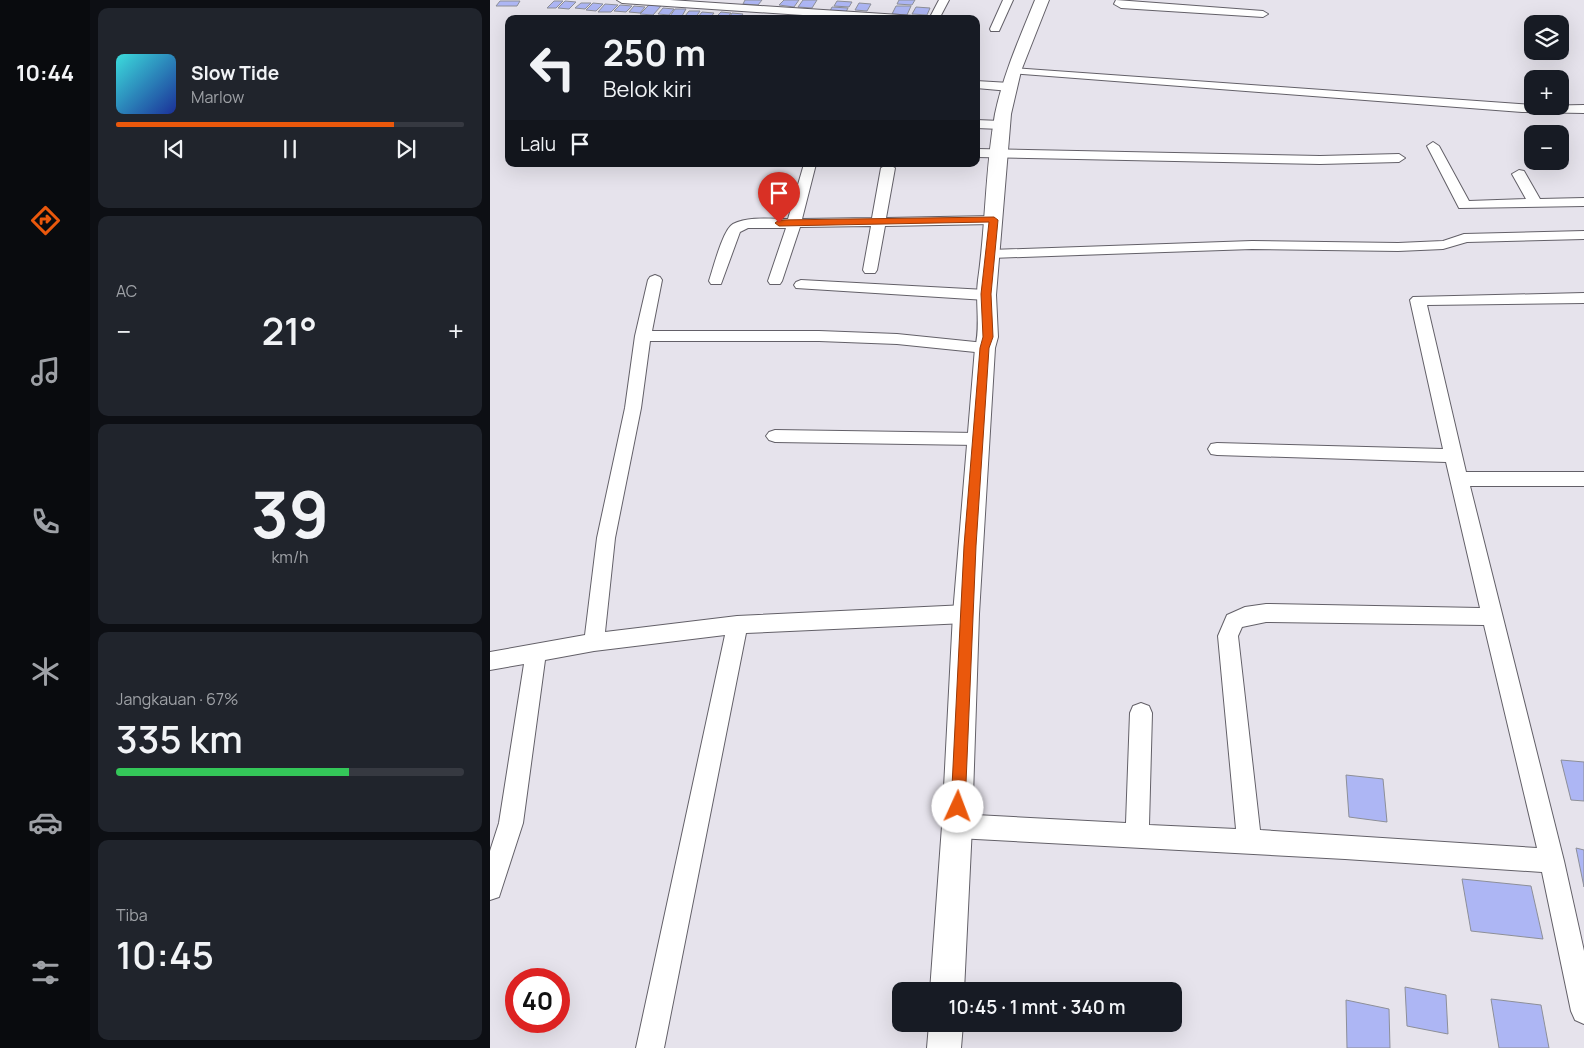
<!DOCTYPE html>
<html lang="id">
<meta charset="utf-8">
<style>
:root{--surface:#171b24;--page:#20242c;--text:#f1f3f6;--muted:#9ea1a6;--line:#363941;--accent:#ea580c}
body{margin:0;font-family:Manrope,sans-serif;background:var(--page);color:var(--text);height:100vh;display:flex;flex-direction:column;font-size:19px;white-space:nowrap}
*{box-sizing:border-box;margin:0}
p{font-size:16px;color:var(--muted)}
.icon{flex:none;width:28px;height:28px;fill:none;stroke:currentColor;stroke-width:2;stroke-linecap:round;stroke-linejoin:round}
.map{position:relative;flex:1;overflow:hidden}
.details{display:flex;flex-direction:column;gap:8px;padding:8px;background:#0d0f14;width:400px}
.details>*{flex:none}
.guide{position:absolute;left:15px;top:15px;width:475px;height:152px;border-radius:10px;box-shadow:0 5px 20px #0002;background:#171b24;color:var(--text);overflow:hidden}
.fabs{position:absolute;left:1034px;top:15px;display:grid;gap:10px}
.fabs a{display:grid;place-items:center;width:45px;height:45px;border-radius:10px;background:var(--surface);box-shadow:0 5px 20px #0002;font-size:25px}
.speed{position:absolute;left:15px;top:968px;display:flex;gap:10px;font-size:25px;font-weight:700;text-align:center}
.speed>*{display:grid;place-content:center;width:65px;height:65px;border-radius:50%;background:var(--surface);box-shadow:0 5px 20px #0002;line-height:1}
.speed .limit{border:8px solid #d22;background:#fff;color:#111}
.pin{position:absolute;display:grid;place-items:center;width:42px;height:42px;color:#fff;margin:-51px -21px;border-radius:50% 50% 50% 0;rotate:-45deg;box-shadow:0 0 5px #0007}
.pin .icon{rotate:45deg}
.me{position:absolute;width:55px;margin:-28px;rotate:2deg;stroke-linejoin:round;filter:drop-shadow(0 0 4px #0008)}
.turn{display:flex;align-items:center;gap:18px;height:105px;padding:0 15px;font-size:22px}
.turn .icon{width:65px;height:65px;stroke-width:2.5}
.turn b{display:block;font-size:35px;line-height:42px}
.then{display:flex;align-items:center;height:48px;padding:0 15px;background:#0003;gap:10px;font-size:19px}
.big{font-size:38px;font-weight:600;line-height:1.1}
.details .tile{flex:1;display:flex;flex-direction:column;justify-content:center;gap:8px;min-width:0;padding:0 18px;border-radius:10px;background:var(--page)}
.details .dial{align-items:center;gap:0}
.dial b{font-size:65px;line-height:1}
.song{display:flex;align-items:center;gap:15px}
.cover{width:60px;height:60px;border-radius:8px;background:linear-gradient(135deg,hsl(180 70% 55%),hsl(230 70% 35%))}
.played{height:5px;border-radius:2px;background:linear-gradient(90deg,var(--accent) 80%,var(--line) 80%)}
.keys{display:flex;justify-content:space-around;direction:ltr}
.heat{display:flex;justify-content:space-between;align-items:center;font-size:28px;direction:ltr}
.charge{height:8px;border-radius:4px;background:linear-gradient(90deg,#34c759 67%,var(--line) 0)}
.trip{position:absolute;left:402px;top:982px;width:290px;height:50px;border-radius:10px;background:var(--surface);box-shadow:0 5px 20px #0002;font-weight:600;line-height:50px;text-align:center}
main{display:flex;flex:1;min-height:0}
.tab-bar{display:flex;flex-direction:column;width:90px;justify-content:space-around;align-items:center;background:#090b0e;color:var(--muted)}
.tab-bar .icon{width:35px;height:35px}
.tab-bar .on{color:var(--accent)}
.tab-bar b{font-size:22px;color:var(--text)}
.map>svg:first-child{display:block}
.building{fill:#adb6f4;stroke:#8d8f98}
.lines{fill:none;stroke-linecap:round;stroke-linejoin:round}
.minor-casing{stroke:#636068;stroke-width:2}
.tertiary-casing{stroke:#636068;stroke-width:2}
.minor{fill:#fff;fill-rule:evenodd}
.tertiary{fill:#fff;fill-rule:evenodd}
.route{fill:#ea580c;stroke:#983908}
</style>
<main>
<nav class="tab-bar">
<b>10:44</b>
<svg class="icon on" aria-label="directions" viewBox="0 0 24 24"><path d="M12 3l9 9-9 9-9-9zM9 14v-3h6M13 9l2 2-2 2"/></svg>
<svg class="icon" aria-label="music" viewBox="0 0 24 24"><path d="M9 18V5l10-2v13"/><circle cx="6" cy="18" r="3"/><circle cx="16" cy="16" r="3"/></svg>
<svg class="icon" aria-label="phone" viewBox="0 0 24 24"><path d="M5 4h4l2 5-3 2q2 4 5 5l2-3 5 2v4C11 20 4 13 5 4z"/></svg>
<svg class="icon" aria-label="climate" viewBox="0 0 24 24"><path d="M12 3v18M4 7l16 10M4 17L20 7"/></svg>
<svg class="icon" aria-label="car" viewBox="0 0 24 24"><path d="M5 17H2v-5l4-1 3-4h7l3 4 3 1v5h-3M9 17h6M6 11h13"/><circle cx="7" cy="17" r="2"/><circle cx="17" cy="17" r="2"/></svg>
<svg class="icon" aria-label="filters" viewBox="0 0 24 24"><path d="M4 7h16M4 17h16"/><circle cx="9" cy="7" r="2"/><circle cx="15" cy="17" r="2"/></svg>
</nav>
<section class="details">
<div class="tile">
<div class="song"><i class="cover"></i><div><b>Slow Tide</b><p>Marlow</p></div></div>
<div class="played"></div>
<div class="keys"><svg class="icon" aria-label="previous" viewBox="0 0 24 24"><path d="M18 5L8 12l10 7zM5 5v14"/></svg><svg class="icon" aria-label="pause" viewBox="0 0 24 24"><path d="M8 5v14M16 5v14"/></svg><svg class="icon" aria-label="next" viewBox="0 0 24 24"><path d="M6 5l10 7-10 7zM19 5v14"/></svg></div>
</div>
<div class="tile"><p>AC</p>
<div class="heat"><a>−</a><b class="big">21°</b><a>+</a></div>
</div>
<div class="tile dial"><b>39</b><p>km/h</p></div>
<div class="tile"><p>Jangkauan · 67%</p><b class="big">335 km</b><div class="charge"></div></div>
<div class="tile"><p>Tiba</p><b class="big">10:45</b></div>
</section>
<div class="map">
<svg width="1094" height="1048" viewBox="0 0 1094 1048">
<rect width="100%" height="100%" fill="#e6e3ec"/>
<!-- building -->
<path class="building" d="M255 0H272L268 5 253 4Z
M294 0H309L304 7 289 5Z
M313 0H327L322 8 308 7Z
M409 0H425L422 5 407 4Z
M10 1H30L27 6H6Z
M64 1H73L66 8H57Z
M75 1 86 2 79 9 68 8Z
M347 1 362 2 359 7 344 6Z
M91 3H101L95 9 85 8Z
M103 3 113 4 106 11 96 10Z
M369 3 381 4 377 11 365 10Z
M115 4 128 5 121 12H108Z
M130 5 142 6 136 12 124 11Z
M159 5 171 6 163 15 150 14Z
M144 6 155 7 150 13 139 12Z
M406 6H421L417 15 402 14Z
M342 7 358 8 356 12 340 11Z
M426 7 440 8 437 15 422 14Z
M173 8 184 9 179 15 168 14Z
M185 9H196L192 16H180Z
M199 11H210L206 17 195 16Z
M212 12 224 13 220 18H207Z
M231 12 241 13 236 19H224Z
M242 13 253 14 249 19H238Z
M1071 760 1094 762V801L1081 800Z
M856 775 893 779 897 822 859 817Z
M1086 848 1094 850V887Z
M972 879 1041 886 1053 939 981 931Z
M915 987 956 995 958 1034 917 1026Z
M1001 999 1051 1005 1059 1048H1009Z
M856 1000 899 1009 900 1048H857Z"/>
<g class="lines">
<!-- minor casing -->
<g class="minor-casing">
<path id="minor" d="M127 0H180L425 16 430 19H372L132 3Z
M449 0H459L449 19H439Z
M513 0H523L509 31H501L500 29Z
M626 0 773 11 778 14 773 17 631 8 624 4Z
M524 68 1042 105V106L1094 105V113L1032 112 520 73 518 71 520 69Z
M486 81 520 83 526 87 520 91 486 88Z
M486 120 511 121 517 125 511 129 486 128Z
M943 142 949 146 979 201 1036 199 1022 174 1029 170 1034 171 1050 199 1094 198V206L969 208 937 146Z
M486 149 830 156 909 154 915 158 909 162 830 164 486 157Z
M314 164H326L312 219 382 218 391 168 398 164 405 168 396 218 503 216 510 220 503 224 395 226 387 270 385 273H375L373 270 381 226 310 227 292 281 290 284H280L278 281 296 228H258L250 232 231 284H221L219 281C223 269 233 229 243 224 259 216 281 219 298 219Z
M1094 231V239L977 242 953 249 908 251 762 249 501 258 496 257 494 254 496 251 501 250 762 241 908 243 953 241 974 234Z
M165 275 170 277 172 280 162 331H329L407 334 495 343 501 344 503 348 501 352 495 353 407 344 329 341H160L151 408 125 538 115 632 247 616 476 605 483 608 486 614 483 620 476 623 256 633 174 1048H146L235 635 104 651 55 660 33 823 9 897 0 900V851L9 823 34 664 0 670V652L95 635 107 538 135 408 145 336 158 280 160 277Z
M311 280 496 290 501 292 504 295 501 298 496 300 306 288 304 285 306 282Z
M1094 293V303L937 305 976 472H1094V486H980L1074 861 1094 951V1024L1085 1020 1081 1011 1052 872 855 859 467 838 459 834 455 826 459 818 467 814 636 823 640 713 643 706 651 703 659 706 662 713 659 825 746 829 728 636 737 615 755 607 776 604 990 608 956 462 727 455 721 454 718 449 721 444 727 443 953 449 920 300 923 297ZM776 622 994 625 1047 848 770 830 748 636 752 627Z
M285 430 487 433 493 435 496 439 493 443 487 445 285 442 279 440 276 436 279 432Z"/>
</g>
<!-- tertiary casing -->
<g class="tertiary-casing">
<path id="tertiary" d="M545 0H559L531 71 521 114 506 295 508 337 505 348 489 614 482 826 474 991H440L452 826 463 614 485 348C491 326 485 303 488 280 496 225 495 169 505 114 513 75 530 37 545 0Z
M439 1024H473L471 1048H437Z"/>
</g>
<!-- minor -->
<use href="#minor" class="minor"/>
<!-- tertiary -->
<use href="#tertiary" class="tertiary"/>
</g>
<!-- route -->
<path class="route" d="M504 217 508 220 501 294 503 337 499 348 486 546 475 807 473 812 468 814 463 812 461 807 474 546 490 348 493 337 491 294 499 222 289 226 285 223 289 220Z"/>
</svg>
<div class="fabs">
<a><svg class="icon" aria-label="layers" viewBox="0 0 24 24"><path d="M12 4l9 5-9 5-9-5zM3 14l9 5 9-5"/></svg></a>
<a>+</a>
<a>−</a>
</div>
<div class="speed"><div class="limit">40</div></div>
<div class="pin" style="left:289px;top:223px;background:#d93025"><svg class="icon" aria-label="arrive" viewBox="0 0 24 24"><path d="M6 21V4h12l-3 4 3 4H6"/></svg></div>
<svg class="me" style="left:468px;top:807px" viewBox="-20 -20 40 40"><circle r="19" fill="#fff"/><path d="M0-13L10 11 0 6-10 11z" fill="#ea580c"/></svg>
<div class="trip">10:45 · 1 mnt · 340 m</div>
<div class="guide">
<div class="turn"><svg class="icon" aria-label="left" viewBox="0 0 24 24"><path d="M17 20v-9H6M10 6l-5 5 5 5"/></svg><div><b>250 m</b>Belok kiri</div></div>
<div class="then">Lalu<svg class="icon" aria-label="arrive" viewBox="0 0 24 24"><path d="M6 21V4h12l-3 4 3 4H6"/></svg></div>
</div>
</div>
</main>
